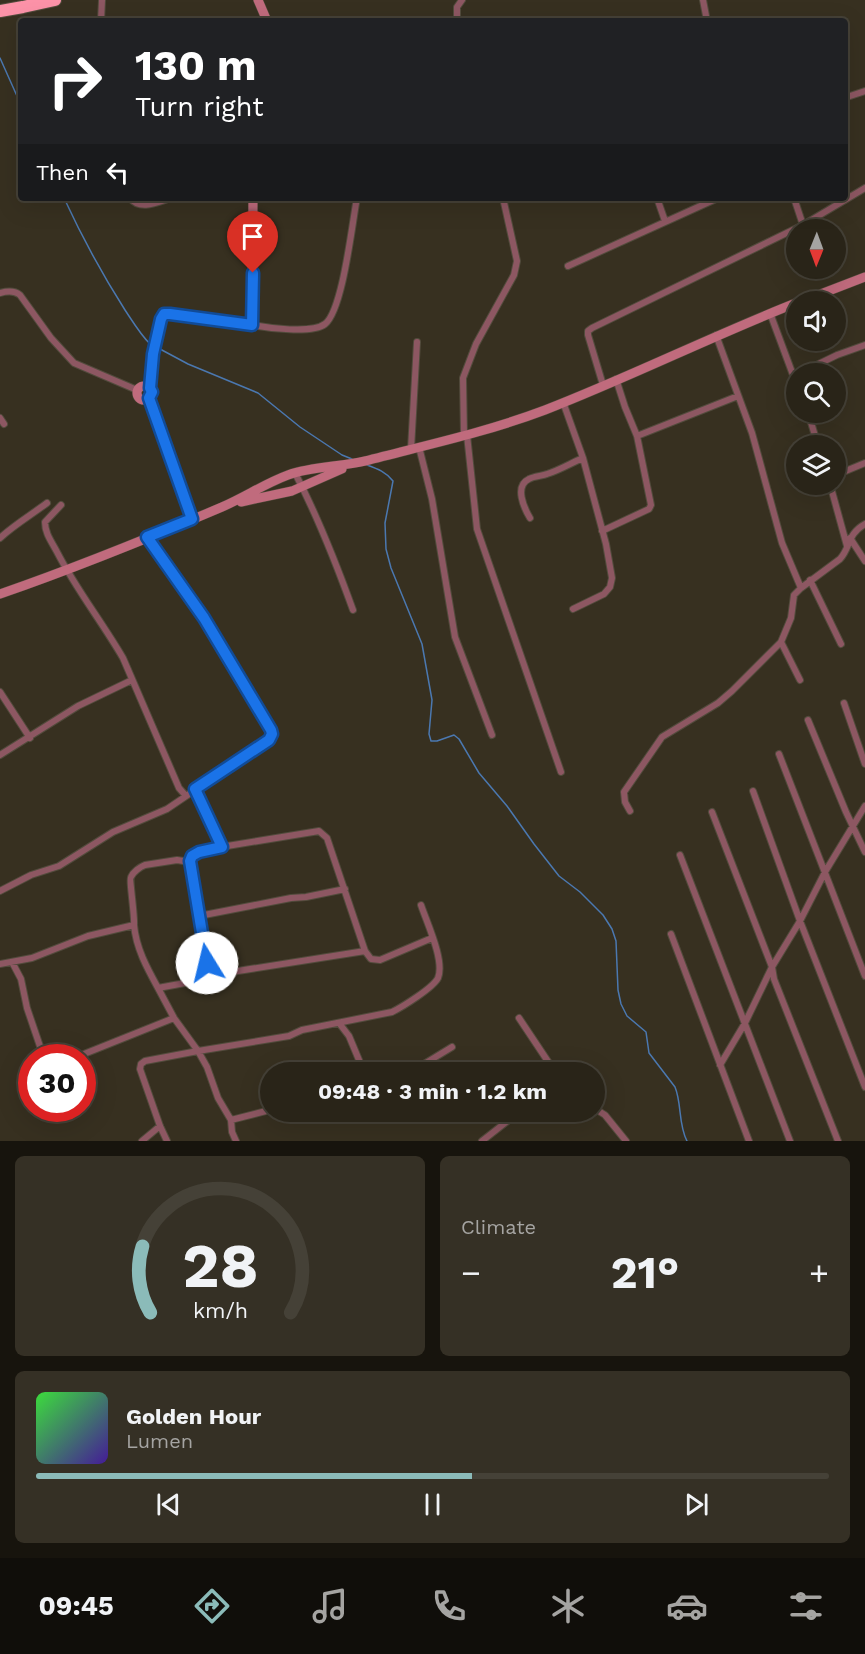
<!DOCTYPE html>
<meta charset="utf-8">
<style>
:root{--surface:#292418;--page:#353025;--text:#f1f3f6;--muted:#a5a4a2;--line:#454137;--accent:#8bbbb9}
body{margin:0;font-family:"Work Sans",sans-serif;background:var(--page);color:var(--text);height:100vh;display:flex;flex-direction:column;font-size:22px;white-space:nowrap}
*{box-sizing:border-box;margin:0}
p{font-size:20px;color:var(--muted)}
.icon{flex:none;width:33px;height:33px;fill:none;stroke:currentColor;stroke-width:2;stroke-linecap:round;stroke-linejoin:round}
.map{position:relative;height:1141px;overflow:hidden}
.panel{display:flex;flex-direction:column;gap:15px;padding:15px;background:#17140d;flex:1}
.panel>*{flex:none}
.banner{position:absolute;left:18px;top:18px;width:830px;height:183px;border-radius:6px;box-shadow:0 6px 24px #0002,0 0 0 2px var(--line);background:#202124;color:#fff;overflow:hidden}
.needle{width:39px;rotate:181deg}
.buttons{position:absolute;left:786px;top:219px;display:grid;gap:12px}
.buttons a{display:grid;place-items:center;width:60px;height:60px;border-radius:50%;background:var(--surface);box-shadow:0 6px 24px #0002,0 0 0 2px var(--line);font-size:30px}
.speed{position:absolute;left:18px;top:1044px;display:flex;gap:12px;font-size:30px;font-weight:700;text-align:center}
.speed>*{display:grid;place-content:center;width:78px;height:78px;border-radius:50%;background:var(--surface);box-shadow:0 6px 24px #0002,0 0 0 2px var(--line);line-height:1}
.speed .limit{border:9px solid #d22;background:#fff;color:#111}
.pin{position:absolute;display:grid;place-items:center;width:51px;height:51px;color:#fff;margin:-62px -26px;border-radius:50% 50% 50% 0;rotate:-45deg;box-shadow:0 0 6px #0007}
.pin .icon{rotate:45deg}
.me{position:absolute;width:66px;margin:-33px;rotate:351deg;stroke-linejoin:round;filter:drop-shadow(0 0 4px #0008)}
.turn{display:flex;align-items:center;gap:21px;height:126px;padding:0 18px;font-size:27px}
.turn .icon{width:78px;height:78px;stroke-width:2.5}
.turn b{display:block;font-size:42px;line-height:51px}
.then{display:flex;align-items:center;height:57px;padding:0 18px;background:#0003;gap:12px;font-size:22px}
.big{font-size:45px;font-weight:700;line-height:1.1}
.panel .card{flex:1;display:flex;flex-direction:column;justify-content:center;gap:9px;min-width:0;padding:0 21px;border-radius:9px;background:var(--page)}
.panel .dial{align-items:center;gap:0}
.dial svg{height:156px;overflow:visible;fill:none;stroke:var(--line);stroke-width:7;stroke-linecap:round;text-anchor:middle}
.dial text{fill:var(--text);stroke:none}
.song{display:flex;align-items:center;gap:18px}
.cover{width:72px;height:72px;border-radius:9px;background:linear-gradient(135deg,hsl(120 70% 55%),hsl(260 70% 35%))}
.played{height:6px;border-radius:3px;background:linear-gradient(90deg,var(--accent) 55%,var(--line) 55%)}
.keys{display:flex;justify-content:space-around;direction:ltr}
.heat{display:flex;justify-content:space-between;align-items:center;font-size:33px;direction:ltr}
.panel .tiles{flex:1;display:grid;gap:15px;grid-template-columns:1fr 1fr}
.card:last-child{grid-column:span 2}
.trip{position:absolute;left:260px;top:1062px;width:345px;height:60px;border-radius:30px;background:var(--surface);box-shadow:0 6px 24px #0002,0 0 0 2px var(--line);font-weight:700;line-height:60px;text-align:center}
.dock{display:flex;height:96px;justify-content:space-around;align-items:center;background:#100e0a;color:var(--muted)}
.dock .icon{width:42px;height:42px}
.dock .active{color:var(--accent)}
.dock b{font-size:27px;color:var(--text)}
.map>svg:first-child{display:block}
.lines{fill:none;stroke-linecap:round;stroke-linejoin:round}
.stream{stroke:#4b78b0;stroke-width:1.5}
.street-casing{stroke:#524b3c;stroke-width:8}
.secondary-casing{stroke:#524b3c;stroke-width:10}
.highway-casing{stroke:#524b3c;stroke-width:14}
.street{stroke:#8d5762;stroke-width:6}
.secondary{stroke:#c06b7d;stroke-width:9}
.highway{stroke:#fc92a8;stroke-width:12}
.route-casing{stroke:#114b97;stroke-width:15}
.route{stroke:#1a73e8;stroke-width:10}
</style>
<div class="map">
<svg width="865" height="1141" viewBox="0 0 865 1141">
<rect width="100%" height="100%" fill="#373020"/>
<g class="lines">
<!-- stream -->
<path class="stream" d="M0 58 21 105
M64 198C82 237 102 274 125 310 133 322 140 334 150 344
M160 349 188 364 258 393 300 427 342 455 352 459
M367 465C378 469 386 472 393 481L385 523 386 549 391 568 422 644 432 700 429 734 431 741H437L454 735 459 739 479 773 507 806 534 844 559 876 580 892 603 915 612 929 616 941 618 990 621 1004 627 1016 646 1032 649 1053 675 1087C682 1104 678 1124 687 1141"/>
<!-- street casing -->
<g class="street-casing">
<path id="street" d="M703 0 707 21
M101 21 102 0
M457 21V7L462 0
M844 98 865 91
M130 198C140 211 158 202 171 198
M657 198 665 221
M794 198 803 225
M568 266 718 198
M0 293C7 291 14 290 20 295L51 338 74 363 137 390
M770 313 796 383
M252 325C268 328 312 334 325 324 343 310 352 223 357 198
M716 335 752 433 782 543 801 588
M798 374 837 355 865 345
M616 379 625 407 637 436 738 396
M603 385 588 335V331L592 328 803 225 865 188
M563 402 583 458 606 544 612 578 610 587 604 594 573 609
M808 412 818 446
M0 418 4 424
M467 435 477 529 561 772
M464 436 463 378 476 344 514 275 517 261 503 198
M419 447 432 499 455 637 492 735
M411 449 417 342
M295 473C318 517 336 563 353 610
M836 475 865 463
M830 484 847 546
M61 505 45 522C45 534 52 542 57 552 76 589 102 622 123 658L179 788 186 796
M530 518C524 508 514 486 529 479 534 476 542 476 547 474 560 470 571 463 583 458
M602 531 649 509 651 505 637 436
M0 538C14 525 31 515 47 503
M850 538 865 561
M810 580 841 644
M781 642 800 680
M0 692 30 738
M844 703 865 764
M808 720 846 812 865 852
M779 754 865 976
M0 755 78 706 132 680
M195 789 222 847
M753 791 800 921 865 1087
M630 811 625 802 624 792 662 737 718 703 732 691 781 642 791 618 794 595 801 588 840 559C851 547 847 534 865 524
M712 812 772 967 774 979 838 1141
M680 855 790 1141
M0 891 31 875 59 866 113 832 167 809 269 740 272 734 204 618 147 537
M199 916 291 898 306 897 345 889
M134 925C136 948 147 968 158 988L185 983 206 976 365 951
M671 934 749 1141
M12 962 21 979 27 1008 44 1058
M0 964 32 958 88 936 134 925C135 917 129 879 131 877 133 872 140 867 145 865L177 860 190 862
M206 976 207 963 190 862 192 856 199 852 209 849 319 831 327 838 365 951 371 959 380 960 432 938
M158 988 174 1018 198 1051 289 1036 302 1030 392 1012C402 1007 433 988 438 978 445 961 427 923 421 905
M519 1018 555 1072
M339 1023 349 1036 364 1072
M74 1058 174 1018
M720 1065 745 1023 772 967 800 921 825 872 865 806
M411 1072 452 1047
M594 1108 605 1115 626 1141
M231 1120 232 1132 236 1141
M142 1141 160 1126
M167 1141 160 1126 140 1069 141 1064 145 1061 198 1051 207 1067 218 1098 231 1120 270 1110
M482 1141 519 1112"/>
</g>
<!-- secondary casing -->
<g class="secondary-casing">
<path id="secondary" d="M258 0 267 21
M800 302 865 277
M137 393a7 7 0 1 1 14 0a7 7 0 1 1-14 0Z
M150 388 153 354 161 319 164 314 252 325 253 198
M149 398 192 519
M241 502 292 491 342 469
M0 594C75 568 149 538 222 507 245 497 266 483 288 475 313 466 340 467 365 461 426 445 487 432 545 410 630 377 712 336 796 303"/>
</g>
<!-- highway casing -->
<g class="highway-casing">
<path id="highway" d="M0 11 23 7 55 0"/>
</g>
<!-- street -->
<use href="#street" class="street"/>
<!-- secondary -->
<use href="#secondary" class="secondary"/>
<!-- highway -->
<use href="#highway" class="highway"/>
</g>
<g class="lines">
<!-- route casing -->
<g class="route-casing">
<path id="route" d="M207 963 190 861 192 856 199 852 222 847 195 789 269 740 272 734 271 730 204 618 147 537 192 519 149 398 152 392 150 388 153 354 161 319 164 314H170L252 325 253 273"/>
</g>
<!-- route -->
<use href="#route" class="route"/>
</g>
</svg>
<div class="buttons">
<a><svg class="needle" viewBox="-14 -14 28 28"><path d="M0-13l5 13h-10z" fill="#e53935"/><path d="M0 13l5-13h-10z" fill="#a5a4a2"/></svg></a>
<a><svg class="icon" aria-label="sound" viewBox="0 0 24 24"><path d="M4 9h4l5-4v14l-5-4H4zM17 9q2 3 0 6"/></svg></a>
<a><svg class="icon" aria-label="search" viewBox="0 0 24 24"><circle cx="10" cy="10" r="6"/><path d="M15 15l6 6"/></svg></a>
<a><svg class="icon" aria-label="layers" viewBox="0 0 24 24"><path d="M12 4l9 5-9 5-9-5zM3 14l9 5 9-5"/></svg></a>
</div>
<div class="speed"><div class="limit">30</div></div>
<div class="pin" style="left:253px;top:273px;background:#d93025"><svg class="icon" aria-label="arrive" viewBox="0 0 24 24"><path d="M6 21V4h12l-3 4 3 4H6"/></svg></div>
<svg class="me" style="left:207px;top:963px" viewBox="-20 -20 40 40"><circle r="19" fill="#fff"/><path d="M0-13L10 11 0 6-10 11z" fill="#1a73e8"/></svg>
<div class="trip">09:48 · 3 min · 1.2 km</div>
<div class="banner">
<div class="turn"><svg class="icon" aria-label="right" viewBox="0 0 24 24"><path d="M7 20v-9h11M14 6l5 5-5 5"/></svg><div><b>130 m</b>Turn right</div></div>
<div class="then">Then<svg class="icon" aria-label="left" viewBox="0 0 24 24"><path d="M17 20v-9H6M10 6l-5 5 5 5"/></svg></div>
</div>
</div>
<section class="panel">
<div class="tiles">
<div class="card dial"><svg viewBox="0 0 100 80">
<path d="M14 69A42 42 0 1 1 86 69"/>
<path d="M14 69A42 42 0 0 1 10 35" stroke="#8bbbb9"/>
<text x="50" y="56" font-size="32" font-weight="700">28</text>
<text x="50" y="72" font-size="11">km/h</text>
</svg></div>
<div class="card"><p>Climate</p>
<div class="heat"><a>−</a><b class="big">21°</b><a>+</a></div>
</div>
<div class="card">
<div class="song"><i class="cover"></i><div><b>Golden Hour</b><p>Lumen</p></div></div>
<div class="played"></div>
<div class="keys"><svg class="icon" aria-label="previous" viewBox="0 0 24 24"><path d="M18 5L8 12l10 7zM5 5v14"/></svg><svg class="icon" aria-label="pause" viewBox="0 0 24 24"><path d="M8 5v14M16 5v14"/></svg><svg class="icon" aria-label="next" viewBox="0 0 24 24"><path d="M6 5l10 7-10 7zM19 5v14"/></svg></div>
</div>
</div>
</section>
<nav class="dock">
<b>09:45</b>
<svg class="icon active" aria-label="directions" viewBox="0 0 24 24"><path d="M12 3l9 9-9 9-9-9zM9 14v-3h6M13 9l2 2-2 2"/></svg>
<svg class="icon" aria-label="music" viewBox="0 0 24 24"><path d="M9 18V5l10-2v13"/><circle cx="6" cy="18" r="3"/><circle cx="16" cy="16" r="3"/></svg>
<svg class="icon" aria-label="phone" viewBox="0 0 24 24"><path d="M5 4h4l2 5-3 2q2 4 5 5l2-3 5 2v4C11 20 4 13 5 4z"/></svg>
<svg class="icon" aria-label="climate" viewBox="0 0 24 24"><path d="M12 3v18M4 7l16 10M4 17L20 7"/></svg>
<svg class="icon" aria-label="car" viewBox="0 0 24 24"><path d="M5 17H2v-5l4-1 3-4h7l3 4 3 1v5h-3M9 17h6M6 11h13"/><circle cx="7" cy="17" r="2"/><circle cx="17" cy="17" r="2"/></svg>
<svg class="icon" aria-label="filters" viewBox="0 0 24 24"><path d="M4 7h16M4 17h16"/><circle cx="9" cy="7" r="2"/><circle cx="15" cy="17" r="2"/></svg>
</nav>
